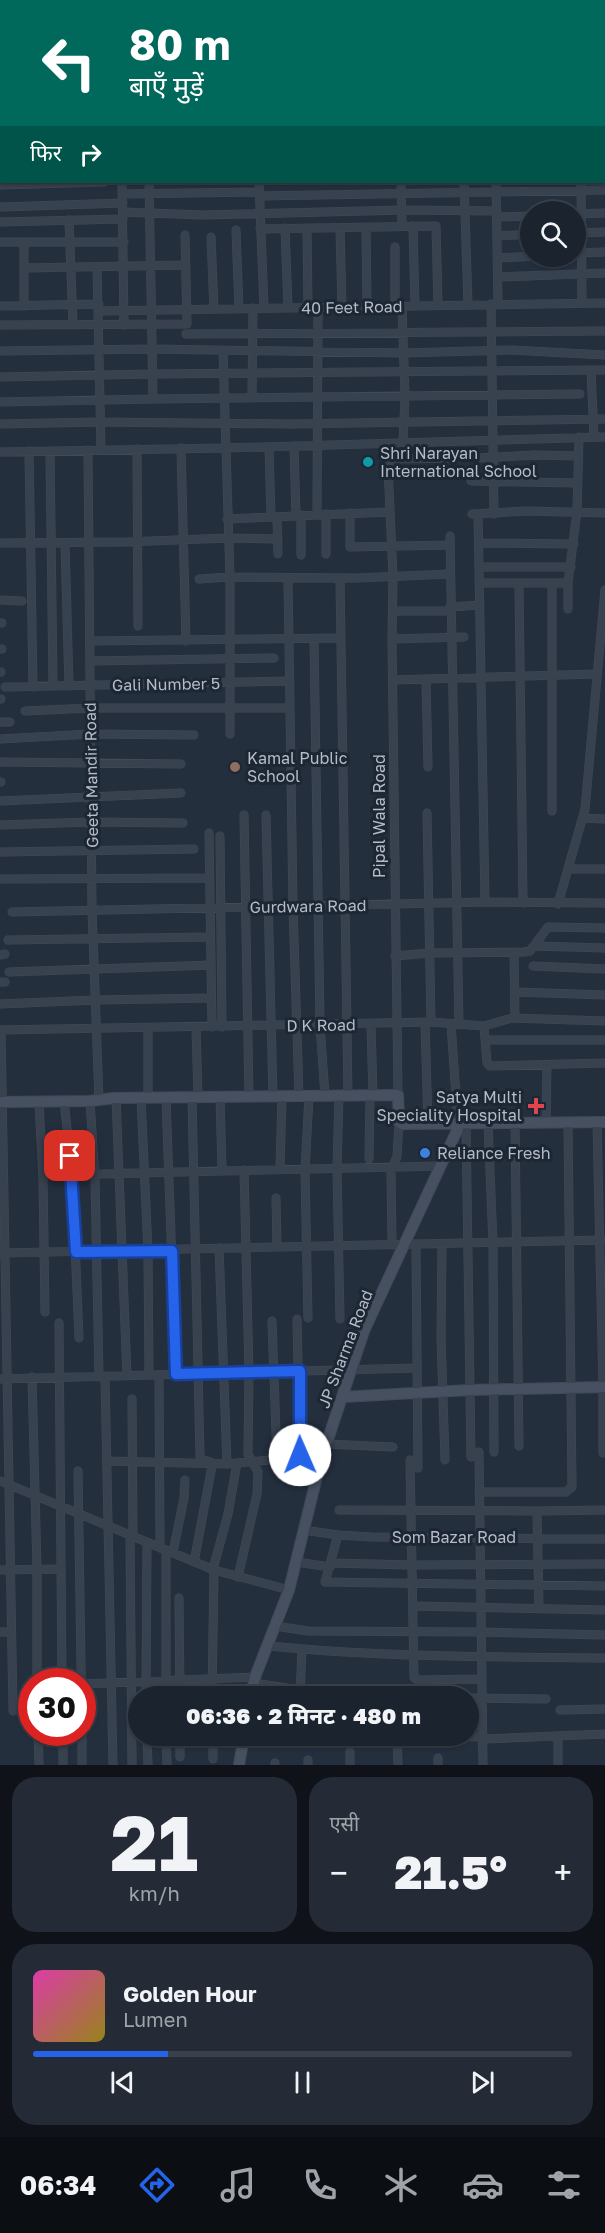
<!DOCTYPE html>
<html lang="hi">
<meta charset="utf-8">
<style>
:root{--surface:#1b232e;--page:#242b36;--text:#f1f3f6;--muted:#a0a4aa;--line:#39404a;--accent:#2563eb}
body{margin:0;font-family:"Golos Text","Noto Sans Devanagari",sans-serif;background:var(--page);color:var(--text);height:100vh;display:flex;flex-direction:column;font-size:22px;white-space:nowrap}
*{box-sizing:border-box;margin:0}
p{font-size:20px;color:var(--muted)}
.icon{flex:none;width:33px;height:33px;fill:none;stroke:currentColor;stroke-width:2;stroke-linecap:round;stroke-linejoin:round}
.map{position:relative;height:1765px;overflow:hidden}
.panel{display:flex;flex-direction:column;gap:12px;padding:12px;background:#0f1319;flex:1}
.panel>*{flex:none}
.guide{position:absolute;left:0px;top:0px;width:606px;height:183px;box-shadow:0 2px 4px #0004,0 0 0 2px var(--line);background:#00695c;color:#fff;overflow:hidden}
.buttons{position:absolute;left:520px;top:201px;display:grid;gap:12px}
.buttons a{display:grid;place-items:center;width:66px;height:66px;border-radius:50%;background:var(--surface);box-shadow:0 2px 4px #0004,0 0 0 2px var(--line);font-size:30px}
.speed{position:absolute;left:18px;top:1668px;display:flex;gap:12px;font-size:30px;font-weight:700;text-align:center}
.speed>*{display:grid;place-content:center;width:78px;height:78px;border-radius:50%;background:var(--surface);box-shadow:0 2px 4px #0004,0 0 0 2px var(--line);line-height:1}
.speed .limit{border:9px solid #d22;background:#fff;color:#111}
.pin{position:absolute;display:grid;place-items:center;width:51px;height:51px;color:#fff;margin:-26px;border-radius:12px;box-shadow:0 3px 9px #0006}
.me{position:absolute;width:66px;margin:-33px;rotate:359deg;stroke-linejoin:round;filter:drop-shadow(0 0 4px #0008)}
.turn{display:flex;align-items:center;gap:21px;height:126px;padding:0 30px;font-size:27px}
.turn .icon{width:78px;height:78px;stroke-width:2.5}
.turn b{display:block;font-size:42px;line-height:51px}
.then{display:flex;align-items:center;height:57px;padding:0 30px;background:#0003;gap:12px;font-size:22px}
.big{font-size:45px;font-weight:800;line-height:1.1}
.panel .widget{flex:1;display:flex;flex-direction:column;justify-content:center;gap:9px;min-width:0;padding:0 21px;border-radius:24px;background:var(--page)}
.panel .dial{align-items:center;gap:0}
.dial b{font-size:78px;line-height:1}
.song{display:flex;align-items:center;gap:18px}
.cover{width:72px;height:72px;border-radius:9px;background:linear-gradient(135deg,hsl(320 70% 55%),hsl(50 70% 35%))}
.played{height:6px;border-radius:3px;background:linear-gradient(90deg,var(--accent) 25%,var(--line) 25%)}
.keys{display:flex;justify-content:space-around;direction:ltr}
.heat{display:flex;justify-content:space-between;align-items:center;font-size:33px;direction:ltr}
.panel .tiles{flex:1;display:grid;gap:12px;grid-template-columns:1fr 1fr}
.widget:last-child{grid-column:span 2}
.trip{position:absolute;left:128px;top:1686px;width:351px;height:60px;border-radius:30px;background:var(--surface);box-shadow:0 2px 4px #0004,0 0 0 2px var(--line);font-weight:800;line-height:60px;text-align:center}
.menu{display:flex;height:96px;justify-content:space-around;align-items:center;background:#0b0e12;color:var(--muted)}
.menu .icon{width:42px;height:42px}
.menu .selected{color:var(--accent)}
.menu b{font-size:27px;color:var(--text)}
.map>svg:first-child{display:block}
.lines{fill:none;stroke-linecap:round;stroke-linejoin:round}
.street-casing{stroke:#414a57;stroke-width:9}
.secondary-casing{stroke:#414a57;stroke-width:12}
.street{stroke:#38414e;stroke-width:8}
.secondary{stroke:#465061;stroke-width:10}
.route-casing{stroke:#184099;stroke-width:15}
.route{stroke:#2563eb;stroke-width:10}
.culture-dot{fill:#0f9aa8;stroke:#1d2633;stroke-width:2}
.education-dot{fill:#8d6e63;stroke:#1d2633;stroke-width:2}
.health-dot{fill:#e0444e;stroke:#1d2633;stroke-width:2}
.shop-dot{fill:#3f7fe0;stroke:#1d2633;stroke-width:2}
.labels{text-anchor:middle;stroke-width:6;stroke-linejoin:round;paint-order:stroke}
.street-label{font-size:16px;fill:#b4bcc9;stroke:#1d2633}
.poi-label{font-size:16px;fill:#b4bcc9;stroke:#1d2633;text-anchor:start}
</style>
<div class="map">
<svg width="605" height="1765" viewBox="0 0 605 1765">
<rect width="100%" height="100%" fill="#242f3e"/>
<g class="lines">
<!-- street casing -->
<g class="street-casing">
<path id="street" d="M16 0V2
M41 0V2
M119 0V2
M145 0V2
M333 0V2
M361 0V2
M399 0V2
M438 0 440 2
M481 0 482 2
M493 0 494 2
M258 2V0
M463 2 464 0
M562 2 605 1
M604 26H605
M0 47H2
M604 51H605
M604 105 605 106
M0 128H2
M604 140H605
M604 167H605
M122 182 124 325
M259 182 264 308
M401 182 402 226
M464 182 468 304
M496 182 498 304
M581 182 582 303
M0 185 105 182
M123 194 259 192
M259 196 605 190
M0 207 123 203
M123 212 202 215 404 210 497 211
M576 214 605 213
M497 217 531 216
M69 220 73 325
M0 222 123 219
M413 226 415 305
M366 227 367 307
M285 228 288 308
M307 228 308 308
M340 228 342 307
M260 229 436 226 438 305
M236 230 239 309
M576 233 605 232
M498 236 531 234
M211 237 214 309
M0 242H124
M395 247V306
M576 253 605 252
M498 258 539 256
M97 267 101 449
M24 268 186 265
M498 277 605 273
M491 304 494 514
M0 306 99 304
M24 306V242
M402 306 405 396 403 443
M99 311 605 303
M0 325 187 324 185 235
M186 334 605 331
M0 351 152 349 404 353 511 350 605 355
M223 352 230 577V734
M591 370 594 437
M0 377 153 374 605 370
M252 398 253 308
M153 399 580 394
M0 402 153 399 149 182
M0 424 99 422 290 424 605 419
M294 446 296 516
M269 447 271 517
M181 448 186 641
M137 449 138 626
M88 450 92 910 99 1100
M29 451 33 687
M50 451 53 686
M0 452 225 448 605 437
M480 458 535 455 579 456
M471 481 578 483
M350 513V547L450 545
M317 514 318 308
M326 514V554
M472 514 527 511 605 513
M478 514 485 902
M301 515V555
M277 517 278 554
M227 519 389 512
M450 536 459 1025
M0 543 125 542 228 538 278 539
M65 543 69 686
M479 543 574 544
M479 567H571
M288 578 293 906 299 1096
M340 578 348 1096
M199 579 230 577 357 578 450 574
M479 583H568
M552 583V811
M519 584 523 903
M0 600 22 601
M450 607 480 605
M568 609V583L577 511 579 437
M393 611H450
M0 623H2
M314 639 320 1025 325 1096
M392 639 464 637
M90 641 340 638
M0 649H2
M90 661 274 658
M0 672H1
M426 679 428 767
M393 680 597 674
M5 687 290 681
M0 699H1
M25 711 91 708H290
M0 722H10
M0 739 91 734 194 735
M0 762 181 764
M0 782H1
M0 801 181 793
M427 813 431 1022
M244 815 249 1097
M266 815 273 1097
M583 818 605 819
M0 825 91 822 183 823
M209 833 212 1027
M220 836 222 1027
M0 852 194 849
M568 869H605
M0 879 209 878
M558 904 585 809 605 590
M12 912 485 902 605 903
M8 940 210 937
M534 946 605 948
M514 952 515 1018
M0 955 5 954
M395 956 429 953 524 952 530 951 548 927 605 928
M533 966 605 969
M9 972 211 965
M0 982H5
M515 992 605 995
M0 1004 96 1000 211 998
M425 1023 428 1124
M371 1024 373 1096
M451 1024 458 1124
M484 1026 512 1018 605 1021
M196 1027 198 1097
M148 1028V1098
M0 1030 431 1022 484 1026 487 1063 490 1066 605 1063
M1 1030 13 1711
M486 1040H605
M398 1095 392 639 393 576 388 466 393 459 455 458
M339 1096 337 1168 340 1319
M192 1097 200 1457 203 1460 211 1462 212 1466 194 1562
M220 1097 222 1170
M116 1098 127 1376
M141 1098 148 1251 149 1375
M166 1098 176 1374
M64 1101 72 1174 79 1338
M90 1101 95 1178 99 1377
M39 1102 43 1178 45 1312
M597 1122 603 1387V1453
M515 1123 519 1446
M546 1123 547 1065
M466 1124 471 1457
M488 1124 493 1243 494 1452
M369 1159 370 1096
M280 1169 282 1097
M95 1174 441 1166
M276 1198 277 1247
M416 1244 418 1468
M442 1244 441 1338 445 1460
M392 1245 391 1170 397 1157 399 1122
M219 1248 227 1464
M1 1253 605 1240
M308 1318 305 1171 309 1096
M297 1319 300 1455 303 1458 321 1460
M272 1321 277 1460
M59 1323 62 1682
M159 1375 160 1548
M32 1377 37 1568V1682
M105 1377 113 1765
M0 1379 416 1368
M132 1399 133 1537
M326 1444 393 1447
M479 1452 483 1765
M410 1460 414 1678 418 1680 482 1679
M107 1461 227 1464 302 1457
M78 1471 82 1731
M0 1481 214 1570 289 1590
M479 1492H566L572 1487 568 1122
M339 1510 537 1511 605 1510
M537 1511 539 1609
M303 1530 338 1535 371 1537 605 1539
M130 1535 132 1765
M338 1535 325 1582 605 1586
M173 1552 184 1498 185 1480
M297 1562 330 1567
M331 1563 412 1565 605 1564
M213 1569 228 1514 237 1463
M0 1570 61 1569
M238 1577 257 1494 258 1472 248 1454 249 1372 244 1170
M179 1598 180 1696
M414 1606 605 1610
M275 1626 308 1631 481 1632 605 1635
M0 1632H10
M268 1646C380 1657 492 1657 605 1658
M253 1683 300 1690 396 1696
M82 1684 255 1677
M146 1696 147 1542
M166 1696V1550
M212 1696 214 1570
M300 1696 302 1649
M468 1698 546 1699
M560 1710 605 1709
M468 1718H482
M38 1732 39 1765
M63 1732V1765
M147 1736 148 1765
M166 1736 167 1765
M180 1736V1757
M213 1736V1759
M369 1736 397 1737
M397 1736 398 1765
M420 1736 483 1737
M558 1736V1765
M483 1739 605 1734
M350 1752V1765
M438 1758V1765
M308 1760V1765
M82 1765V1732
M275 1765V1763"/>
</g>
<!-- secondary casing -->
<g class="secondary-casing">
<path id="secondary" d="M0 1102 90 1101 114 1098 398 1095 399 1122 402 1124 605 1122
M342 1397 470 1390 605 1387
M251 1696 255 1677 289 1590 321 1460 364 1331 460 1124
M239 1765 244 1736"/>
</g>
<!-- street -->
<use href="#street" class="street"/>
<!-- secondary -->
<use href="#secondary" class="secondary"/>
</g>
<g class="lines">
<!-- route casing -->
<g class="route-casing">
<path id="route" d="M70 1156 76 1252 172 1251 176 1374 300 1371V1455"/>
</g>
<!-- route -->
<use href="#route" class="route"/>
</g>
<!-- markers -->
<circle class="culture-dot" cx="368" cy="462" r="6"/>
<circle class="education-dot" cx="235" cy="767" r="6"/>
<path class="health-dot" d="M533 1097h6v6h6v6h-6v6h-6v-6h-6v-6h6z"/>
<circle class="shop-dot" cx="425" cy="1153" r="6"/>
<g class="labels">
<!-- street labels -->
<g class="street-label">
<text transform="translate(352 307) rotate(-1)" y="6">40 Feet Road</text>
<text transform="translate(166 684) rotate(-1)" y="6">Gali Number 5</text>
<text transform="translate(91 775) rotate(-91)" y="6">Geeta Mandir Road</text>
<text transform="translate(379 816) rotate(-90)" y="6">Pipal Wala Road</text>
<text transform="translate(308 906) rotate(-1)" y="6">Gurdwara Road</text>
<text transform="translate(321 1025) rotate(-1)" y="6">D K Road</text>
<text transform="translate(345 1349) rotate(-69)" y="6">JP Sharma Road</text>
<text x="454" y="1543">Som Bazar Road</text>
</g>
<!-- poi labels -->
<g class="poi-label">
<text x="380" y="459">Shri Narayan<tspan x="380" dy="18">International School</tspan></text>
<text x="247" y="764">Kamal Public<tspan x="247" dy="18">School</tspan></text>
<text x="522" y="1103" text-anchor="end">Satya Multi<tspan x="522" dy="18">Speciality Hospital</tspan></text>
<text x="437" y="1159">Reliance Fresh</text>
</g>
</g>
</svg>
<div class="buttons">
<a><svg class="icon" aria-label="search" viewBox="0 0 24 24"><circle cx="10" cy="10" r="6"/><path d="M15 15l6 6"/></svg></a>
</div>
<div class="speed"><div class="limit">30</div></div>
<div class="pin" style="left:70px;top:1156px;background:#d93025"><svg class="icon" aria-label="arrive" viewBox="0 0 24 24"><path d="M6 21V4h12l-3 4 3 4H6"/></svg></div>
<svg class="me" style="left:300px;top:1455px" viewBox="-20 -20 40 40"><circle r="19" fill="#fff"/><path d="M0-13L10 11 0 6-10 11z" fill="#2563eb"/></svg>
<div class="trip">06:36 · 2 मिनट · 480 m</div>
<div class="guide">
<div class="turn"><svg class="icon" aria-label="left" viewBox="0 0 24 24"><path d="M17 20v-9H6M10 6l-5 5 5 5"/></svg><div><b>80 m</b>बाएँ मुड़ें</div></div>
<div class="then">फिर<svg class="icon" aria-label="right" viewBox="0 0 24 24"><path d="M7 20v-9h11M14 6l5 5-5 5"/></svg></div>
</div>
</div>
<section class="panel">
<div class="tiles">
<div class="widget dial"><b>21</b><p>km/h</p></div>
<div class="widget"><p>एसी</p>
<div class="heat"><a>−</a><b class="big">21.5°</b><a>+</a></div>
</div>
<div class="widget">
<div class="song"><i class="cover"></i><div><b>Golden Hour</b><p>Lumen</p></div></div>
<div class="played"></div>
<div class="keys"><svg class="icon" aria-label="previous" viewBox="0 0 24 24"><path d="M18 5L8 12l10 7zM5 5v14"/></svg><svg class="icon" aria-label="pause" viewBox="0 0 24 24"><path d="M8 5v14M16 5v14"/></svg><svg class="icon" aria-label="next" viewBox="0 0 24 24"><path d="M6 5l10 7-10 7zM19 5v14"/></svg></div>
</div>
</div>
</section>
<nav class="menu">
<b>06:34</b>
<svg class="icon selected" aria-label="directions" viewBox="0 0 24 24"><path d="M12 3l9 9-9 9-9-9zM9 14v-3h6M13 9l2 2-2 2"/></svg>
<svg class="icon" aria-label="music" viewBox="0 0 24 24"><path d="M9 18V5l10-2v13"/><circle cx="6" cy="18" r="3"/><circle cx="16" cy="16" r="3"/></svg>
<svg class="icon" aria-label="phone" viewBox="0 0 24 24"><path d="M5 4h4l2 5-3 2q2 4 5 5l2-3 5 2v4C11 20 4 13 5 4z"/></svg>
<svg class="icon" aria-label="climate" viewBox="0 0 24 24"><path d="M12 3v18M4 7l16 10M4 17L20 7"/></svg>
<svg class="icon" aria-label="car" viewBox="0 0 24 24"><path d="M5 17H2v-5l4-1 3-4h7l3 4 3 1v5h-3M9 17h6M6 11h13"/><circle cx="7" cy="17" r="2"/><circle cx="17" cy="17" r="2"/></svg>
<svg class="icon" aria-label="filters" viewBox="0 0 24 24"><path d="M4 7h16M4 17h16"/><circle cx="9" cy="7" r="2"/><circle cx="15" cy="17" r="2"/></svg>
</nav>
